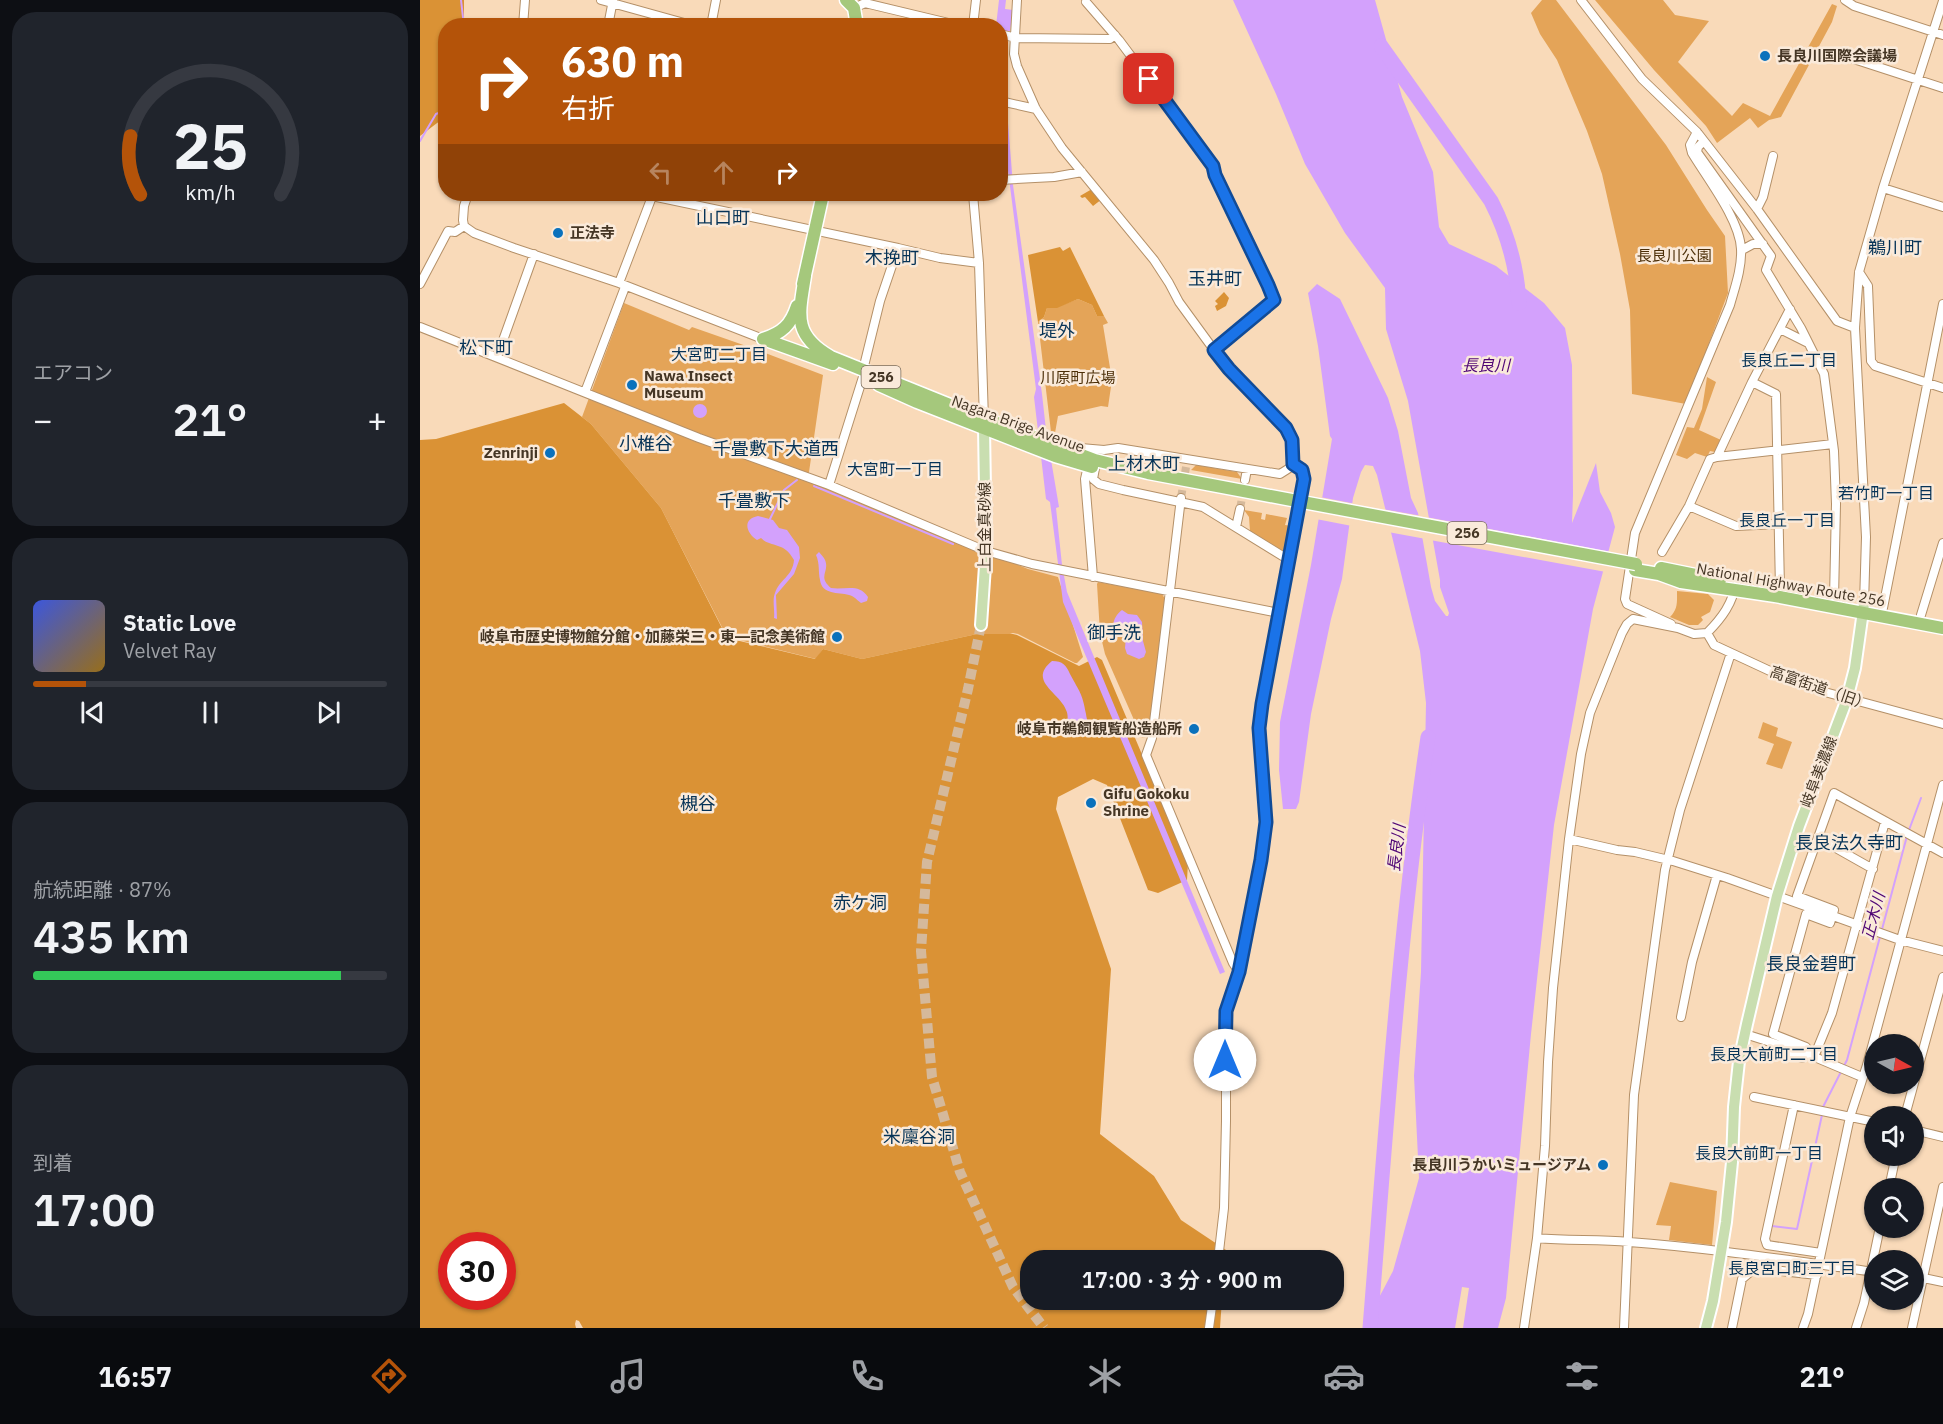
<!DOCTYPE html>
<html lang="ja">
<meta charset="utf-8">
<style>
:root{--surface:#171b24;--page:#20242c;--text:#f1f3f6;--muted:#9ea1a6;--line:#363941;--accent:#b45309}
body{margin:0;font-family:"IBM Plex Sans","Noto Sans JP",sans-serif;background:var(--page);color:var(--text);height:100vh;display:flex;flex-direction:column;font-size:22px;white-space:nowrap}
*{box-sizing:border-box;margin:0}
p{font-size:20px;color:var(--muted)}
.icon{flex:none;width:33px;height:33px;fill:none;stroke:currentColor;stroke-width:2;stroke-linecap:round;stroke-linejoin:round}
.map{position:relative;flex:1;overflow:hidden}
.sheet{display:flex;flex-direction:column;gap:12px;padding:12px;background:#0d0f14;width:420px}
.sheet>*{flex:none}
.banner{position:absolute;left:18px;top:18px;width:570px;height:183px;border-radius:24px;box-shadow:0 2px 4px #0004;background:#b45309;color:#fff;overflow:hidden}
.needle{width:39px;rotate:98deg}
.controls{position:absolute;left:1444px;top:1034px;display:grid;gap:12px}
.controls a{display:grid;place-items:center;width:60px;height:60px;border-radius:50%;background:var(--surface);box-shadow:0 2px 4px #0004;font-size:30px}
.speed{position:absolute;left:18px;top:1232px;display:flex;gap:12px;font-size:30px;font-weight:700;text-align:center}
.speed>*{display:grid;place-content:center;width:78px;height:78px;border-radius:50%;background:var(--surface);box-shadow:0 2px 4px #0004;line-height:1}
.speed .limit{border:9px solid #d22;background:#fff;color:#111}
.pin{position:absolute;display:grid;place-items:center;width:51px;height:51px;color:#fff;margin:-26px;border-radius:12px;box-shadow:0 3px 9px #0006}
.me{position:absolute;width:66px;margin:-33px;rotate:0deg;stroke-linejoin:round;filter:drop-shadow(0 0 4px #0008)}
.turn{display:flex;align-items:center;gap:21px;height:126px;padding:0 24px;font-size:27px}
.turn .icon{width:78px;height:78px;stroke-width:2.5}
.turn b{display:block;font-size:42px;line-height:51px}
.lanes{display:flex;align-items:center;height:57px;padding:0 24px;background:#0003;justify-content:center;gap:30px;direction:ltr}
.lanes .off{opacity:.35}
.big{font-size:45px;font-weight:600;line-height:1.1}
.sheet .tile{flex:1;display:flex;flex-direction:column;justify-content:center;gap:9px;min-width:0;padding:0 21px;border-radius:24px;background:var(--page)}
.sheet .dial{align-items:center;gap:0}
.dial svg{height:156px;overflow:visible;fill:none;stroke:var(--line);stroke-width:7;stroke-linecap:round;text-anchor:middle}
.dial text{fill:var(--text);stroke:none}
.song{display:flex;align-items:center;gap:18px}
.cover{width:72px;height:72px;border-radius:9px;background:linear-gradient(135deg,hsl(230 70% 55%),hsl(40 70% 35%))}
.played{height:6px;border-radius:3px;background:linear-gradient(90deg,var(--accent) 15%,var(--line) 15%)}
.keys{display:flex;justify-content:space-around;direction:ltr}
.heat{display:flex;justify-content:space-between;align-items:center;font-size:33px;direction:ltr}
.charge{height:9px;border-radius:4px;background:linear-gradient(90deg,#34c759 87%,var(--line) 0)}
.trip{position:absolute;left:600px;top:1250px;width:324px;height:60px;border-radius:24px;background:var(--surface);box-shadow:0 2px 4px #0004;font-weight:600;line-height:60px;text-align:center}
.dock{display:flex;height:96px;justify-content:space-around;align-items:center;background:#090b0e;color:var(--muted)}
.dock .icon{width:42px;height:42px}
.dock .active{color:var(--accent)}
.dock b{font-size:27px;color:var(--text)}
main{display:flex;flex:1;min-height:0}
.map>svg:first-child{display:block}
.green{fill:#e4a458}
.forest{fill:#da9235;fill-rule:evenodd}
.water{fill:#d3a1fc}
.pier{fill:#f9dab9}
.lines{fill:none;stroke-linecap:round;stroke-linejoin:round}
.stream{stroke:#d3a1fc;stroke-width:2}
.river{stroke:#d3a1fc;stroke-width:15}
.minor-tunnel{stroke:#d5b99b;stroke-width:8;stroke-dasharray:8 4;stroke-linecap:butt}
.major-tunnel{stroke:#d5b99b;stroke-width:10;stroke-dasharray:10 5;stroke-linecap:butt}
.minor-casing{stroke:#b49068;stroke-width:10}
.major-casing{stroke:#fff;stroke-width:14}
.highway-casing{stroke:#fff;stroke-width:15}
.minor{stroke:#fff;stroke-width:8}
.major{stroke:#c9deb0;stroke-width:10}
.highway{stroke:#a5c87c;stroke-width:12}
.highway-bridge-casing{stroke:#fff;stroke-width:15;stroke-linecap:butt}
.highway-bridge{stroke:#a5c87c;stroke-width:12}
.route-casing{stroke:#114b97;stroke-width:15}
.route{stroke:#1a73e8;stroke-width:10}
.poi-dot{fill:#0a71bc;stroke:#faeada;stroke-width:2}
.labels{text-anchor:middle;stroke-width:5;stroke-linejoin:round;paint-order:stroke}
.shield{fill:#faeada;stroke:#7b6c5b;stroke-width:1.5}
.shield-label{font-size:14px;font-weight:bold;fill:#453625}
.poi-label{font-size:15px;font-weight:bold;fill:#453625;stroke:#faeada;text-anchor:start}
.park-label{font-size:15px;fill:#4c2f08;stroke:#faeada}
.street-label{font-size:15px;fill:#453625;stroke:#faeada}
.neighbourhood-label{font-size:16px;fill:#063357;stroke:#faeada}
.water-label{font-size:16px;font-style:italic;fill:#4f0575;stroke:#faeada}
.quarter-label{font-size:18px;fill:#063357;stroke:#faeada}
</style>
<main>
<section class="sheet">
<div class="tile dial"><svg viewBox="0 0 100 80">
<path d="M14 69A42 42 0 1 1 86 69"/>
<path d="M14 69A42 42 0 0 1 9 39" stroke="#b45309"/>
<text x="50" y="56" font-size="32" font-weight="700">25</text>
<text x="50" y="72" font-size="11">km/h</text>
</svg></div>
<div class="tile"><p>エアコン</p>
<div class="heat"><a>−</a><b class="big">21°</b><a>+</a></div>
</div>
<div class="tile">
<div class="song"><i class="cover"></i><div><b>Static Love</b><p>Velvet Ray</p></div></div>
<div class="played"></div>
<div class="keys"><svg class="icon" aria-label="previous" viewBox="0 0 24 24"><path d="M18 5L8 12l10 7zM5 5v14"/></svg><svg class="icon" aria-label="pause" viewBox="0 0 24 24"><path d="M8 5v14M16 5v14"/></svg><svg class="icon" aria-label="next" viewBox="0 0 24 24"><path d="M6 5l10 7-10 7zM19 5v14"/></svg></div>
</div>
<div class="tile"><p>航続距離 · 87%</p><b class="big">435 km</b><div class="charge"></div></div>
<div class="tile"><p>到着</p><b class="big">17:00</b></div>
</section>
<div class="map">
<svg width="1523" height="1328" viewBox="0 0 1523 1328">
<rect width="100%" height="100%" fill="#f9dab9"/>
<!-- green -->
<path class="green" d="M1122 0H1136L1246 145 1287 210 1305 236 1308 293 1266 404 1212 394 1210 310 1200 254 1182 174 1167 131 1137 60 1120 34 1111 13Z
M1175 0H1243L1255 15 1289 21 1258 62 1312 116 1323 103 1350 116 1412 4 1417 6 1412 22 1361 117 1349 120 1338 128 1330 118 1297 143 1286 126 1234 70Z
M658 299 672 305 677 316H684L688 323 683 325 692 380 688 407 681 406 638 416 635 433 631 432 618 322 624 317 627 308 637 307Z
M204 303 269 330 272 327 332 348 403 375 388 479 409 485 608 569 638 577 663 657 657 663H655L598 634 593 633 587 635 557 634 442 659 403 649 396 659 307 637 241 508 171 424 162 417Z
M1287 377 1296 382 1279 430 1301 440 1295 452 1290 451 1287 457 1275 453 1267 459 1256 455 1267 427 1274 428 1282 409Z
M776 465 817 472 822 479 771 470Z
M824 510 842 513 841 519 845 520 846 514 867 518 865 525 872 526 868 550 863 552 830 531 829 517Z
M678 582 742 594 745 599 728 737 722 738 685 654 680 633 677 584Z
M1257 591 1288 594 1294 600 1290 612 1281 617 1283 620 1278 625H1269L1250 617C1258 609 1257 602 1257 591Z
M1343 722 1358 728 1356 736 1372 742 1362 769 1346 764 1354 744 1338 738Z
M1250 1182 1297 1191 1292 1245 1249 1240 1251 1226 1236 1225Z"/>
<!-- forest -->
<path class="forest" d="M0 0H44V25L26 26 25 117 0 136Z
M672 189 682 199 673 206 665 197 662 198 660 196Z
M640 247 643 251 650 247 684 316H677L672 305 658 299 637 308H627L624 317 618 322 608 255Z
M804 292 809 298 806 306 797 311 795 306 798 304 795 301Z
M144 403 171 424 241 508 307 638 395 659 403 649 442 659 557 634H593L597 635 659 666 677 657 682 660 768 863 767 880 738 893 728 890 687 785 673 779 638 797 636 809 691 969 680 1134 734 1176 761 1220 806 1250V1260H610V1299H802L800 1328H163L159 1321 156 1320 155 1324 156 1328H0V440L16 439ZM32 1245H82V1296H32Z"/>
<!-- water -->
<path class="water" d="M579 0H586L585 9 593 10 590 31H585L583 61 593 185 622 394 626 430 639 507 636 508 642 565 647 592 805 972 800 974 643 602 630 502 626 499 614 397 616 389 581 116 580 26H576Z
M813 0H955L982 97 1013 172 1019 227 1029 244 1076 266 1124 303 1145 328 1152 365 1153 495 1152 523 1176 463 1180 492 1191 513 1195 527 1173 609 1134 825 1111 1034 1086 1298 1078 1328H1043L1049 1288 1042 1287 1035 1328H943L973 1271 999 1178 994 1076 1001 972 1006 703 1000 651 957 475 953 466 945 465 941 472 933 498 922 579 911 619 891 714 879 802 876 809H863L859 770 860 722 891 565 912 439 910 436 898 346 888 293 897 284 920 299 968 398 978 431 991 498 998 513 1011 587 1015 601 1026 616H1028L1029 613 1020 587V580L988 401 966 329 965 288 925 233 885 164 856 94Z
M273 411a7 7 0 1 1 14 0a7 7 0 1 1-14 0Z
M338 516 353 520 359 528 367 530 379 547 380 558 374 574 356 595 357 619 354 618C355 610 352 600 355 593 359 580 373 576 374 560 364 541 351 548 341 538L337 540C326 533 322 519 338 516Z
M399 552C401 555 404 557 405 560 410 572 397 576 411 588 426 590 439 583 448 597L447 601 441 603C437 600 434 596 429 595 418 592 402 595 400 580 398 571 400 564 396 555Z
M702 610 708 614 717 615 722 622 723 641 726 652 724 657 719 659 707 654 705 648 706 637C689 634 691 618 702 610Z
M632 661C643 661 646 665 650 674 660 693 662 692 666 714 667 722 670 725 668 733L666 734 647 730C647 724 649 715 646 710 640 693 607 681 632 661Z"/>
<!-- pier -->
<path class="pier" d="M900 497 936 504 932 526 896 519Z
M962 509 1002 516 1006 539 968 532Z
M1006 517 1191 552 1186 572 1010 540Z"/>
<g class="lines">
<!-- stream -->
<path class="stream" d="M41 0 44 26
M0 141 16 114 26 110
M394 486 533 544
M350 519 364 490 377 480
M1489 830 1501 798
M1403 1107 1427 1060 1487 836
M1352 1226 1377 1229 1402 1115"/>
<!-- river -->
<path class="river" d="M961 46 1071 201C1088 234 1097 266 1099 303
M950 1328C966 1131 979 933 1008 737"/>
<!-- minor-tunnel -->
<path class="minor-tunnel" d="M761 498 766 467
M820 509 824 487"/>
<!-- major-tunnel -->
<path class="major-tunnel" d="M561 625 548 689 507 862 501 951 512 1077 540 1172 593 1287 624 1328"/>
<!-- minor casing -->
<g class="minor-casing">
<path id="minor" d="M181 0 275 26
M597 0 594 54 597 66 616 109 642 148 734 260 749 283 759 302 794 350 809 369 866 427 872 440 874 451 873 464 871 467 860 474 698 448 684 450 649 447
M1161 0 1222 79 1277 132 1337 209 1417 321 1435 328
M1425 0 1434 6 1523 35
M666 2 699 40 793 166 795 175 838 265 854 300 794 350
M434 8 445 3 541 26
M103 26 105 0
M188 26 193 0
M291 26 296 0
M553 26 556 0
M580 34 596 38 690 39 695 35
M1412 52 1523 88
M580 101 616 109
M1284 141 1278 147 1277 152 1351 256 1346 270 1381 328 1404 374 1414 451 1416 504 1414 599
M580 180 634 177 662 172
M1463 188 1523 207
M48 194 44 206 43 220 44 226 54 233 94 248 199 283 343 339
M553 194 559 263 564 420
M232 196 478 248 520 258 559 263
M1337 209 1343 197 1353 156
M1322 250 1333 244H1343
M1439 272 1448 286 1451 361 1455 366 1523 388
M199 283 233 194
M0 284 28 231 35 232 44 226
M0 327 279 438 409 485 566 551 612 564 859 613
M1360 329 1388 343
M77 357 114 254
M443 370 460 301 478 248
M1332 382 1356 394 1360 589
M165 392 205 287
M1297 457 1413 444
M668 466 665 479 673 577
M675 468 673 479 679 484 703 490 783 507 869 560
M825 480 827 469
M409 485 443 377
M761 498 741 666 732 738 726 755 813 963 819 972
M1269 506 1316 526 1358 524
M816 527 820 509
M1242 552 1269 506 1290 459 1297 457 1332 382 1370 309
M1444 604 1446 537 1435 328 1439 272 1463 188 1523 1
M1463 608 1523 304
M1501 615 1523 543
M1251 624 1207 604 1205 599 1215 533 1310 305C1315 287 1322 268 1321 249 1320 220 1287 178 1272 153L1270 145 1277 132
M1287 633 1294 645 1350 671 1401 691 1523 724
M1398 838 1453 869
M1149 839 1197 850 1215 852 1253 861 1307 878 1480 940 1523 951
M1261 1017 1272 962 1297 875
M1325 1034 1385 1053 1442 1077
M1355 1048 1382 1058 1385 1053
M1394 1057 1386 1047 1353 1034 1386 914 1410 923 1414 910 1377 896 1414 793 1523 853
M1394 1057 1412 1013 1465 822
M1334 1097 1455 1122
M1374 1105 1345 1239 1347 1245 1401 1253
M1485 1116 1523 977
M1494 1130 1523 1137
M1469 1188 1476 1155
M1117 1238C1148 1241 1178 1239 1209 1242 1291 1248 1373 1261 1455 1272
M798 1260 804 1208 806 1121V1011L819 972 841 860 846 822 839 728 842 704 884 479 882 470 873 464
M1494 1276 1523 1282
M789 1328 793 1299
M1104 1328 1117 1238 1125 1146 1128 1062 1133 988 1149 839 1161 754 1170 713 1202 633 1207 624 1213 619 1258 628 1274 634 1287 633C1302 618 1313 603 1316 582
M1204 1328 1214 1095 1245 870 1260 810 1311 653
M1312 1328 1322 1279 1335 1268 1397 1275
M1383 1328 1388 1314 1430 1117 1447 1065 1523 785
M1436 1328 1444 1303 1460 1227
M1492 1328 1523 1187"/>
</g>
<!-- major casing -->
<g class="major-casing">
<path id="major" d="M561 625 566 551 564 428
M1286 1328 1293 1301 1306 1222 1312 1162 1314 1107 1319 1061 1327 1024 1357 896 1379 826 1427 699 1435 668 1444 604"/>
</g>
<!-- highway casing -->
<g class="highway-casing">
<path id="highway" d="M426 0 434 8 437 26
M385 276C379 314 372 335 411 357L535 407 675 460 728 473 877 501
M383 284 403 194
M343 339 413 364
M343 339C362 333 371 325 377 306
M459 385 497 402 635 456 672 467
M1241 568 1300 580
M1215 570 1239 574 1261 582 1355 596 1523 628"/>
</g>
<!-- minor -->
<use href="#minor" class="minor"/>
<!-- major -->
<use href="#major" class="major"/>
<!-- highway -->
<use href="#highway" class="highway"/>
<!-- highway-bridge casing -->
<g class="highway-bridge-casing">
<path id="highway-bridge" d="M877 501 1216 564"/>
</g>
<!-- highway-bridge -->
<use href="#highway-bridge" class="highway-bridge"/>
</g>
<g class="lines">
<!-- route casing -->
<g class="route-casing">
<path id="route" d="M729 79 793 166 795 175 848 285 854 300 794 350 809 369 866 428 872 440 873 464 882 470 884 479 842 704 839 728 846 822 841 860 819 972 806 1011 805 1060"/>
</g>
<!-- route -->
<use href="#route" class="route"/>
</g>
<!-- markers -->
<g class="poi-dot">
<circle cx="1345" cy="56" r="6"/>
<circle cx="138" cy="233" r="6"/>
<circle cx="212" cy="385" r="6"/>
<circle cx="130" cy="453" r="6"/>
<circle cx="417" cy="637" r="6"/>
<circle cx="774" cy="729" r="6"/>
<circle cx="671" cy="803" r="6"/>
<circle cx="1183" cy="1165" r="6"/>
</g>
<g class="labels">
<!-- shield labels -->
<g class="shield">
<rect x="441.5" y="366" width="39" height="22" rx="4.5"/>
<rect x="1027.5" y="522" width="39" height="22" rx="4.5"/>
</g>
<g class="shield-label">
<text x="461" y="382">256</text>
<text x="1047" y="538">256</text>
</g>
<!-- poi labels -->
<g class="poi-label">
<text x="1357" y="61">長良川国際会議場</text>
<text x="150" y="238">正法寺</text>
<text x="224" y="381">Nawa Insect<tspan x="224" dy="17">Museum</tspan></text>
<text x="118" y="458" text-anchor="end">Zenrinji</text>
<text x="405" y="642" text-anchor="end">岐阜市歴史博物館分館・加藤栄三・東―記念美術館</text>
<text x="762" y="734" text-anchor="end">岐阜市鵜飼観覧船造船所</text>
<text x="683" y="799">Gifu Gokoku<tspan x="683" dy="17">Shrine</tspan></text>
<text x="1171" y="1170" text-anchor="end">長良川うかいミュージアム</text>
</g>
<!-- park labels -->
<g class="park-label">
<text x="1254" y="261">長良川公園</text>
<text x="658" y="383">川原町広場</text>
</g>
<!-- street labels -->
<g class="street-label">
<text transform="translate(598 424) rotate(20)" y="5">Nagara Brige Avenue</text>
<text transform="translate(565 527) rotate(-90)" y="5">上白金真砂線</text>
<text transform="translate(1371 585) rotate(10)" y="5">National Highway Route 256</text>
<text transform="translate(1400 688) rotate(19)" y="5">高富街道（旧）</text>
<text transform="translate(1399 772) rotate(-69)" y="5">岐阜美濃線</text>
</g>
<!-- neighbourhood labels -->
<g class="neighbourhood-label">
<text x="299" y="360">大宮町二丁目</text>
<text x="1369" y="366">長良丘二丁目</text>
<text x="475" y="475">大宮町一丁目</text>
<text x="1466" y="499">若竹町一丁目</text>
<text x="1367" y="526">長良丘一丁目</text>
<text x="1354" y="1060">長良大前町二丁目</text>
<text x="1339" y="1159">長良大前町一丁目</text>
<text x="1372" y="1274">長良宮口町三丁目</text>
</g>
<!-- water labels -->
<g class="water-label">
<text x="1066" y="371">長良川</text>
<text transform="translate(976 848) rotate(-83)" y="6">長良川</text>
<text transform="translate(1453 916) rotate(-75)" y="6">正木川</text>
</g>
<!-- quarter labels -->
<g class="quarter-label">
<text x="303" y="224">山口町</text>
<text x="1475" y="254">鵜川町</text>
<text x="472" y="264">木挽町</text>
<text x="795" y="285">玉井町</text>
<text x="637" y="337">堤外</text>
<text x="66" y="354">松下町</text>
<text x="226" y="450">小椎谷</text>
<text x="356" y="455">千畳敷下大道西</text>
<text x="724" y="470">上材木町</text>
<text x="334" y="507">千畳敷下</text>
<text x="694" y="639">御手洗</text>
<text x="278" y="810">槻谷</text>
<text x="1429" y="849">長良法久寺町</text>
<text x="440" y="909">赤ケ洞</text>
<text x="1391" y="970">長良金碧町</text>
<text x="499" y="1143">米廩谷洞</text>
</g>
</g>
</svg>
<div class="controls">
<a><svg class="needle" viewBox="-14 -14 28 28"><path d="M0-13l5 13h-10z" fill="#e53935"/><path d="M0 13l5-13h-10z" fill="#9ea1a6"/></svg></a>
<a><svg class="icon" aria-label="sound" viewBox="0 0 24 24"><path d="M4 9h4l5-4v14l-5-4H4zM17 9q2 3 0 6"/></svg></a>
<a><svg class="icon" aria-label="search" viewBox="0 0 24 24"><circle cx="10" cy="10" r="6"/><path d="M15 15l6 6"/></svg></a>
<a><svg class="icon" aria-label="layers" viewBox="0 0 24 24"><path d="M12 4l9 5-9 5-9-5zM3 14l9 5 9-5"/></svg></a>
</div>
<div class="speed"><div class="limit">30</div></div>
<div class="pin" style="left:729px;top:79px;background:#d93025"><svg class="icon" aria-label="arrive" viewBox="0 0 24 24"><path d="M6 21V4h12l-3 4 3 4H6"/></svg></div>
<svg class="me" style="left:805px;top:1060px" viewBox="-20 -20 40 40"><circle r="19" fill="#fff"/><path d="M0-13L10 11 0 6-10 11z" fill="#1a73e8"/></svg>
<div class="trip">17:00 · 3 分 · 900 m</div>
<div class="banner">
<div class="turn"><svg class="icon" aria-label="right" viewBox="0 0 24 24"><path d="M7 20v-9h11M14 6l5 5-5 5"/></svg><div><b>630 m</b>右折</div></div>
<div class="lanes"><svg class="icon off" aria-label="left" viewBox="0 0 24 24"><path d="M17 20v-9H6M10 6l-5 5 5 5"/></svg><svg class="icon off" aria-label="ahead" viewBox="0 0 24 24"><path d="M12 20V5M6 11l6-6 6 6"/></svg><svg class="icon" aria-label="right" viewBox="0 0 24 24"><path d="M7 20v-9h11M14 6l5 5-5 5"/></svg></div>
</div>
</div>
</main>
<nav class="dock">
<b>16:57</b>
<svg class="icon active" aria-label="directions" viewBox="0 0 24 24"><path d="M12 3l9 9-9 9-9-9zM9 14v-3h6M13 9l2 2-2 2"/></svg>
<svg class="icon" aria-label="music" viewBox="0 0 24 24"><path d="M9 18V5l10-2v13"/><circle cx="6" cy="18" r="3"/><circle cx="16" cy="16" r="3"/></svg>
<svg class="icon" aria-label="phone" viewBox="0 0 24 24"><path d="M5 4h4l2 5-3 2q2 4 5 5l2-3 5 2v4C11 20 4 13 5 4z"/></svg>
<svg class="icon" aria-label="climate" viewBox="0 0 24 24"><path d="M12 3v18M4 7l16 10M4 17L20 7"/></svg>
<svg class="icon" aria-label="car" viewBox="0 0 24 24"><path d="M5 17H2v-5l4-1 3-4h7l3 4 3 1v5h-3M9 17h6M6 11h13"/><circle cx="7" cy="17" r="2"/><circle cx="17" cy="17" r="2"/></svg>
<svg class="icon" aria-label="filters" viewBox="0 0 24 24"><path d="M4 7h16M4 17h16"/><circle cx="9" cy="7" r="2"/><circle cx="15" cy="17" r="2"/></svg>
<b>21°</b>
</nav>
